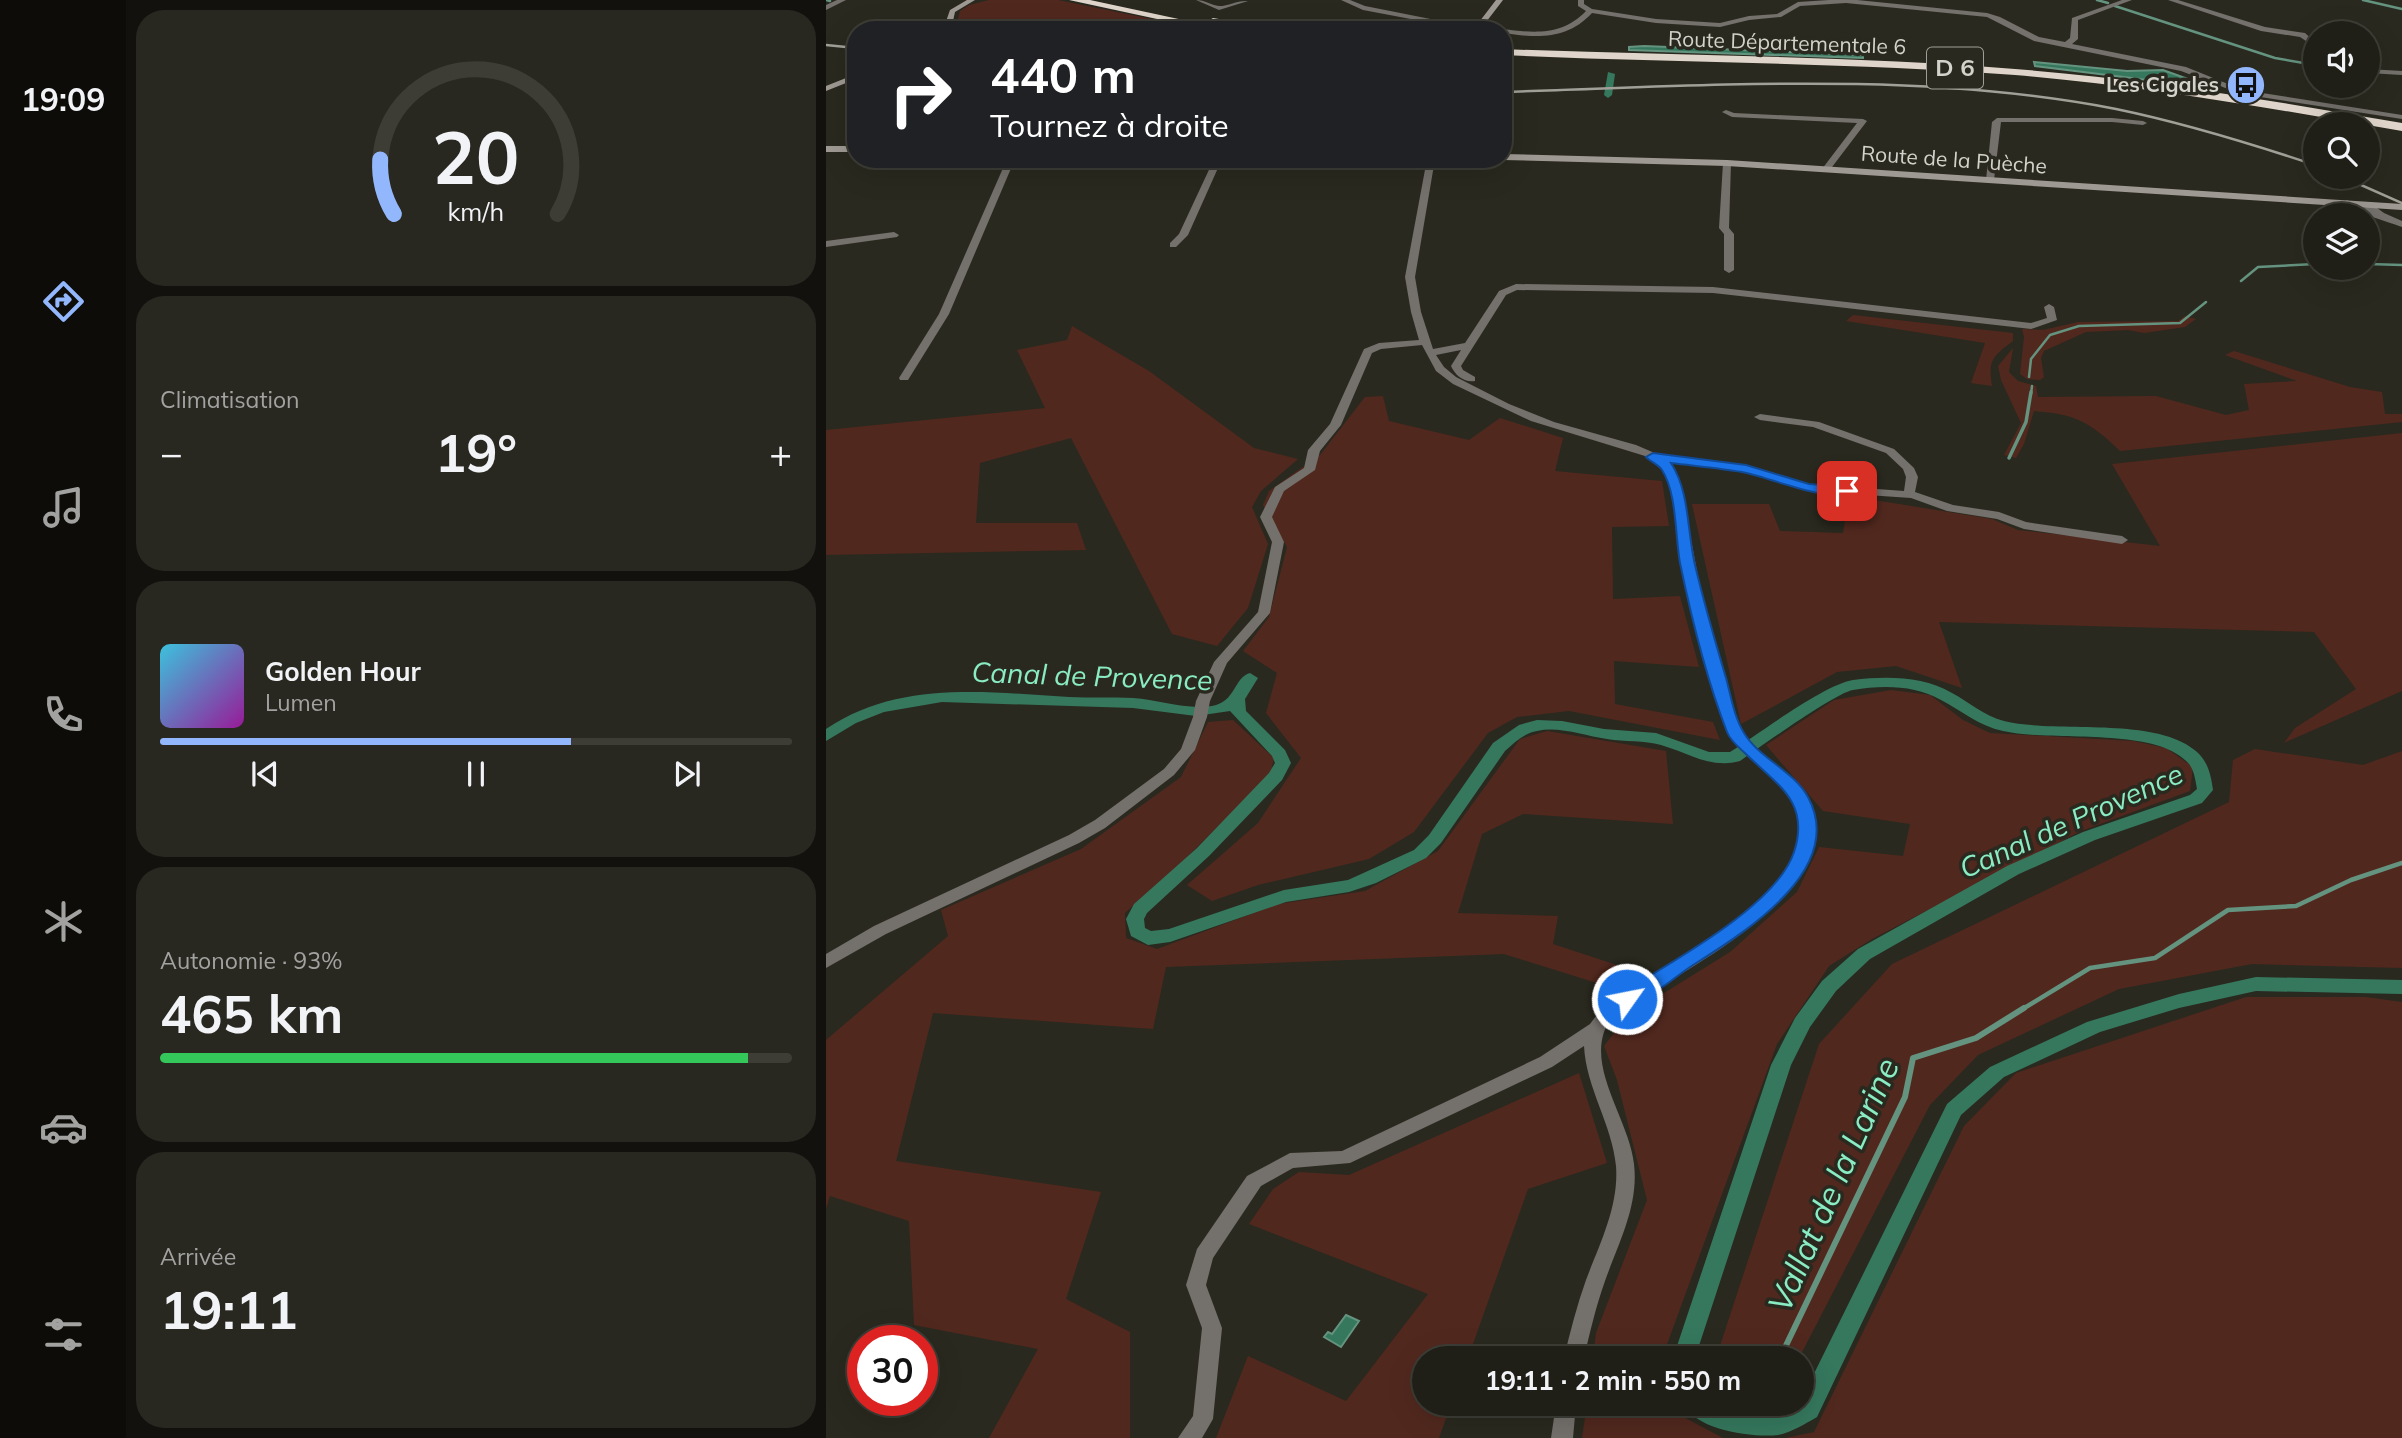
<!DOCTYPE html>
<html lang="fr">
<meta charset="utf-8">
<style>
:root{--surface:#201f17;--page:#282720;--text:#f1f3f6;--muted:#a2a2a1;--line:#3d3d36;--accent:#93b7fd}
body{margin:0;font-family:Mulish,sans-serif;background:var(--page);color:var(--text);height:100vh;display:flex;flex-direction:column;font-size:26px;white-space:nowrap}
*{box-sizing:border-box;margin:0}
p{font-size:23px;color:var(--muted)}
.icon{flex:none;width:38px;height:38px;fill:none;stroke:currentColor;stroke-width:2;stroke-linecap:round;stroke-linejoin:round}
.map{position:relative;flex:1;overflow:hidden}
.sheet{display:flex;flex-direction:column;gap:10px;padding:10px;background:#12110d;width:700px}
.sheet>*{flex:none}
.banner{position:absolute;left:21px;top:21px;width:665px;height:147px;border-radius:28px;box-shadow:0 7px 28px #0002,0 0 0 2px var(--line);background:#202124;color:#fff;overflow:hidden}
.controls{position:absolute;left:1477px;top:21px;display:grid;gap:14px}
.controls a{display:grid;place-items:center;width:77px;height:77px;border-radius:50%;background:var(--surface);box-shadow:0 7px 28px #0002,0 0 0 2px var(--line);font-size:35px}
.speed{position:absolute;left:21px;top:1325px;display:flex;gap:14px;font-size:35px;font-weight:700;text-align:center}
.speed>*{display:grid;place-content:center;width:91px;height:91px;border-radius:50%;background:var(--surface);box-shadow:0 7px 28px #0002,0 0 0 2px var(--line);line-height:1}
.speed .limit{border:10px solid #d22;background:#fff;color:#111}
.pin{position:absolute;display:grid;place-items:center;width:60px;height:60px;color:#fff;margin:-30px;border-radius:14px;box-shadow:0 4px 10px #0006}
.me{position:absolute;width:77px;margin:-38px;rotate:57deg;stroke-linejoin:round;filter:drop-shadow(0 0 5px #0008)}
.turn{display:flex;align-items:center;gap:24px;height:147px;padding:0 28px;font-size:32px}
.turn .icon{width:91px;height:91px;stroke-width:2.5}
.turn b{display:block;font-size:49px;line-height:60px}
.big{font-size:52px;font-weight:700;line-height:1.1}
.sheet .card{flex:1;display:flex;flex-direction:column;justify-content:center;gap:10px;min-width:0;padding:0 24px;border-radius:28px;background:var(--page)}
.sheet .dial{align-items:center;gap:0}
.dial svg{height:182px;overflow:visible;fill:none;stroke:var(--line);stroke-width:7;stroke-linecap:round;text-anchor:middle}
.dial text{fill:var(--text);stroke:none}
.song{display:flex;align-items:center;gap:21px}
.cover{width:84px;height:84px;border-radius:10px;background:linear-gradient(135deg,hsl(190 70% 55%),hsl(300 70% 35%))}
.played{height:7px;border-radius:4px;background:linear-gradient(90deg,var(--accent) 65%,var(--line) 65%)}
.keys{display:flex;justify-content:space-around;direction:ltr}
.heat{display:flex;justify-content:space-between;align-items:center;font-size:38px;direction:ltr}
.charge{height:10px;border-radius:5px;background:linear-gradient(90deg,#34c759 93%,var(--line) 0)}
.trip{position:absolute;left:586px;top:1346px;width:402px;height:70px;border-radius:35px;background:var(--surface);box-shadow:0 7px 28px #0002,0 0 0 2px var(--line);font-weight:700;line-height:70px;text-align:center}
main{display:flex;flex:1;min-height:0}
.menu{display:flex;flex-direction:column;width:126px;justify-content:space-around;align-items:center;background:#0d0c09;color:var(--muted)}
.menu .icon{width:49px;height:49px}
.menu .on{color:var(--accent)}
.menu b{font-size:32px;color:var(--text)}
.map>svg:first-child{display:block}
.green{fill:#51281e}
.water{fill:#35785e;stroke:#64937f;stroke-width:2}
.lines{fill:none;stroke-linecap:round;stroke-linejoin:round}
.stream-far3{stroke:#64937f;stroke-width:2.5}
.stream-far2{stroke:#64937f;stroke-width:3.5}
.stream-far1{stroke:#64937f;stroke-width:4.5}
.stream{stroke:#64937f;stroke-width:6}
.canal{fill:#35785e;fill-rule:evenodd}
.street{fill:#74706c;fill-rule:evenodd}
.secondary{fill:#9f9993;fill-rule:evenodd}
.highway{fill:#dfd5cb;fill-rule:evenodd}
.rail{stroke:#a1a098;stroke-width:2.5}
.route{fill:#1a73e8;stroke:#114b97;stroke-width:2}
.labels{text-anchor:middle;stroke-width:7;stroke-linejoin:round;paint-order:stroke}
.far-street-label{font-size:21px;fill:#d3d2cb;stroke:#2a291f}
.far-poi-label{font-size:21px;font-weight:bold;fill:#d3d2cb;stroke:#2a291f;text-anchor:end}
.shield{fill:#2a291f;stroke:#a09f97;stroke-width:2}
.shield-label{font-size:24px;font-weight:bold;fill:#d3d2cb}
.water-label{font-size:28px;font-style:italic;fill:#89ecc3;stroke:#2a291f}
.near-water-label{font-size:33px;font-style:italic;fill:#89ecc3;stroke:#2a291f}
</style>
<main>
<nav class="menu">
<b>19:09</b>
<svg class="icon on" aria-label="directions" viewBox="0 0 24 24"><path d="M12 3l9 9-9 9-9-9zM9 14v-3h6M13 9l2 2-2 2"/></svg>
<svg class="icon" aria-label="music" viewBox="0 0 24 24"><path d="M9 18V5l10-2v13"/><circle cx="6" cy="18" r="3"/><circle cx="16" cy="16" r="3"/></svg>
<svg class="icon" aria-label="phone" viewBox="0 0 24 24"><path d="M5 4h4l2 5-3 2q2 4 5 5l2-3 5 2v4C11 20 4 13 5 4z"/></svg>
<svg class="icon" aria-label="climate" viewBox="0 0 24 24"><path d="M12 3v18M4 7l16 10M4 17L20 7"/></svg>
<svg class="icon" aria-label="car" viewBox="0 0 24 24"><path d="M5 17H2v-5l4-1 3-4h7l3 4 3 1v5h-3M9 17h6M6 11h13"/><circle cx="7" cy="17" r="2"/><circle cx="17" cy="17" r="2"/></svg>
<svg class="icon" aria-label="filters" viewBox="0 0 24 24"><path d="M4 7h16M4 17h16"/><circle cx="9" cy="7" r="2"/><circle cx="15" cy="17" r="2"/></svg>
</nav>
<section class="sheet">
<div class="card dial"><svg viewBox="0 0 100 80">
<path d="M14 69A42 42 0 1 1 86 69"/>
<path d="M14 69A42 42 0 0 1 8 45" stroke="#93b7fd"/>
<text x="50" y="56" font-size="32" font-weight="700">20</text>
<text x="50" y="72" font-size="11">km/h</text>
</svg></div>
<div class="card"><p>Climatisation</p>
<div class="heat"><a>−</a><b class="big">19°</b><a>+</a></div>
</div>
<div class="card">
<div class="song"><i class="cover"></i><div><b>Golden Hour</b><p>Lumen</p></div></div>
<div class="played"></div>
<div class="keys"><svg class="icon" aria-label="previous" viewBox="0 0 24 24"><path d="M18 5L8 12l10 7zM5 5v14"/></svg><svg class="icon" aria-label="pause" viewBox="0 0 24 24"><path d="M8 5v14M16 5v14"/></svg><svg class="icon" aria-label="next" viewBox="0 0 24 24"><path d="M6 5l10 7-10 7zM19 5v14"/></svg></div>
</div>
<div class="card"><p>Autonomie · 93%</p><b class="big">465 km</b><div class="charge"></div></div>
<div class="card"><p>Arrivée</p><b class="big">19:11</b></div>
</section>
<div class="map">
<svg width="1576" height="1438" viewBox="0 0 1576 1438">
<rect width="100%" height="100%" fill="#2a291f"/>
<!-- green -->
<path class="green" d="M163 0H232L380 30H129L134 11 143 5Z
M1027 315 1187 333V341C1166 357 1162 360 1166 386L1145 383 1159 343 1020 321Z
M1359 316 1370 319 1359 327 1318 333 1302 330 1260 332 1218 351 1215 358 1218 377 1214 380 1201 379 1194 374 1198 337 1196 329 1217 330 1252 322 1352 321Z
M246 326 323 371 428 448 472 459 435 491 426 507 442 544 422 608 391 646 346 634 245 438 154 463 150 523H251L260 550 0 555V430L219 408 191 350 241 340Z
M1187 348 1183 372 1192 381 1210 386 1212 397 1330 396 1400 415 1423 410 1418 384 1471 381 1399 355 1408 351 1524 387 1556 392 1559 414H1576V422L1294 451C1264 422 1250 414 1208 411L1198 444 1190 458 1178 455 1195 423 1175 380 1172 366Z
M557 396 563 421 643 440 674 418 737 438 729 471 836 481 843 526 786 527 787 599 854 596 873 667 788 661 789 704 887 722 894 740 743 711 691 717 662 733 588 832 543 859 432 885 386 901 361 885 432 823 475 758 440 713 451 673 417 651 443 617 461 547 437 505 443 491 494 455 539 397Z
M1576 433V691L1458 743 1469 728 1530 689 1488 632 1113 622 1136 688 1070 666 1011 672 915 724 866 504H943L954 531 1017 533 1023 496 1166 519 1192 530 1334 546 1286 464Z
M1065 690 1104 695 1137 720 1164 733 1307 741 1340 748 1367 767 1364 791 1255 831 1046 939 1003 966 951 1044 836 1358H767L770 1333 821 1200 791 1080 778 1046 801 1016 904 952 971 892 993 847 1077 856 1084 824 997 811 940 745 1008 700Z
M407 720 448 758 444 775 359 859 299 913 300 938 331 949 452 904 539 891 612 851 694 739 721 731 840 751 847 824 697 814 656 834 632 913 732 916 727 944 812 972 790 989 678 954 340 967 327 1029 107 1013 70 1161 275 1192 240 1299 304 1332V1438H163L212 1349 88 1325 83 1221 4 1196 0 1209V1040L122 936 115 910 255 849 355 777 382 722Z
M1429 749 1537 765 1576 751V968L1426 964 1293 989 1152 1055 1104 1105 973 1358H890L993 1044 1066 964 1403 802 1407 760Z
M1420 997H1540L1576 1002V1438H959L988 1432 1138 1126 1190 1073Z
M753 1073 781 1163 702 1189 642 1358H598V1404H625L613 1438H390L422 1356 520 1401 602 1294 423 1224 447 1189 473 1172 523 1175Z
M761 1404H846L850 1413 897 1438H756Z"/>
<!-- water -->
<path class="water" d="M818 46 1037 55V58L803 50V47Z
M1208 62 1301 71 1337 70 1373 83 1370 86 1209 66Z
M520 1315 533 1321 515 1347 498 1337 502 1332 506 1334Z"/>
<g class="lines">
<!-- stream-far3 -->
<path class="stream-far3" d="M0 0 4 1
M1271 0 1282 3
M1537 0 1576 9
M1289 6 1449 58 1489 65
M1542 264 1576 265
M1415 281 1432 267 1489 264
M1203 377 1205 359 1224 335 1253 326 1354 323 1380 302
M1205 394 1206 386"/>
<!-- stream-far2 -->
<path class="stream-far2" d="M1183 458 1200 422 1205 392"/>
<!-- stream-far1 -->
<path class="stream-far1" d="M1195 1010 1264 968 1329 958 1402 910 1470 906 1525 880 1576 863"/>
<!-- stream -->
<path class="stream" d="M954 1358 1079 1097 1087 1058 1150 1038 1198 1008"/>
<!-- canal -->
<path class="canal" d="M782 72 789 74 786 95 782 98 778 95Z
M424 673 432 678 419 699 420 711 459 750 465 763 456 780 383 856 321 913 318 919 319 928 325 931 343 929 458 890 522 880 588 850 603 835 667 743 693 725 711 720 736 721 778 729 830 733 883 752H904C933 734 997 685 1027 680 1060 676 1097 676 1126 693 1143 702 1158 716 1178 721 1229 734 1330 715 1371 752 1382 762 1385 775 1387 790L1376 803 1269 840 1193 874 1044 959 1010 991 984 1027 965 1065 869 1358H847L945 1065 969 1018 996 981 1032 949 1181 866 1257 832 1364 795 1371 789C1369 778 1368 767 1359 760 1324 727 1224 742 1177 731 1153 726 1136 711 1115 700 1089 685 1056 685 1027 690 1009 693 934 747 914 761 884 769 863 753 835 745 818 740 799 742 781 739 758 736 734 726 711 731 698 733 688 743 679 751L615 843 600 858 550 883 523 892 460 902 344 942 322 945 305 936 300 919 308 904 371 848 443 773 449 763 446 756 404 711 370 716 307 708 116 702 58 712 30 723 0 741V729C72 680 161 692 243 697 264 698 285 697 307 698 333 700 360 710 386 706 410 702 408 677 424 673Z
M1430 977 1576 980V994L1430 991 1353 1008 1274 1032 1178 1077 1135 1115 991 1417C979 1424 966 1432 952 1435 927 1438 868 1430 859 1404H889L912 1412 936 1414 957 1411 971 1404H976V1398L1121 1104 1164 1067 1261 1022 1353 994Z"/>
<!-- street -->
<path class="street" d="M11 0H20L0 10V5Z
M370 0C379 0 385 5 393 6 403 6 412 0 422 1L393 10Z
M515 0H524L539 6 655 29 643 30 537 10Z
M752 0H758V4L766 9 830 19 894 23 923 16 951 14 972 2 1003 0H1031L1161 13 1174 17 1213 37 1239 42 1244 38 1246 18 1296 0H1306L1252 20V39L1246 44 1360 67 1417 90 1576 115V119L1415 94 1355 71 1208 41 1161 17 1020 3 974 6 955 17 923 20 894 27 830 23 766 13C741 40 711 38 677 33V30H674L677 29C708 33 736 36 760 11L752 6Z
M1342 0H1352L1439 27 1479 33 1489 42V47L1474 37 1435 31Z
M1542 69 1576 71V75L1542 73Z
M900 110 908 113 1037 119 1041 121 1003 171 1000 172 996 169 1031 123 906 117 896 112Z
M1171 118H1286L1317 121 1321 123 1317 125 1286 122H1175L1168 180 1164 183 1160 180 1166 122Z
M181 159H189L123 314 82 380H74L73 378 113 314Z
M388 159H396L362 235 350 247H344V243L353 234Z
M601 159H609L589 277 595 312 607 349 639 343 673 291 690 284 887 287 1205 323 1221 318 1218 307 1223 304 1228 307 1231 320 1205 329 887 293 691 290 680 295 635 366 637 370 649 377V381C638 383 629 375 625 366L635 350 610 355 618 367 630 377 683 404 728 422 810 445 831 454 920 466 983 484 1078 491 1080 477 1077 469 1060 453 987 427 934 420 928 417 934 414 993 422 1068 449 1088 468 1092 477 1089 492 1127 505 1173 512 1200 522 1296 536 1302 540 1296 544 1198 529 1171 519 1121 511 1085 498 982 491 919 472 842 462 851 474 855 487 874 587 913 726C929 762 977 774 987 814 1005 892 879 958 826 992 810 1002 784 1013 778 1032 764 1073 804 1123 808 1164 813 1206 792 1244 779 1281 770 1306 764 1332 758 1358H738C744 1332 751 1305 760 1280 774 1243 793 1206 790 1166 786 1124 760 1088 758 1046L726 1067 524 1163 467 1168 435 1186 387 1258 380 1285 396 1328 387 1419 376 1438H352L367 1416 376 1328 360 1285 371 1249 421 1176 464 1153 516 1151 714 1057 764 1024 773 1012 785 1001C838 965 1008 887 968 803 953 772 914 761 900 729 891 709 887 685 881 663 865 605 855 546 844 487L837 470 819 456 705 421 627 384 610 371 596 345 555 349 546 353 515 425 494 451 489 470 458 491 446 517 458 542 444 613 401 663 384 701 381 717 369 750 348 775 279 828 253 843 60 934 0 968V954L48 926 243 835 269 820 338 769 355 749 367 717 370 701 388 662 432 612 446 542 434 517 449 487 478 468 482 450 504 424 538 349 553 343 593 340 585 312 579 277Z
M901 160 905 163 903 228 908 234V270L903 273 898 270V234L893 228 897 163Z
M1521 200 1540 208 1536 204 1543 202 1558 213 1576 221V227C1562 222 1525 211 1517 203Z
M68 232 73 235 71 237 0 247V241Z
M730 1404H750L747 1438H725Z"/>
<!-- secondary -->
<path class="secondary" d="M141 0H149L129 12 125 30H117L124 10Z
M670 0H677L654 30H647Z
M30 74V79L0 91V86Z
M0 146H30V152H0Z
M677 154 901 160 1576 204V210L901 166 677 160Z"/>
<!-- highway -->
<path class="highway" d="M243 0H264L404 30H382Z
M387 18 440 27 445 30H420L383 23 382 21Z
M677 49C848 56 1019 55 1189 69 1319 79 1448 101 1576 123V131C1449 109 1319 86 1189 75 1019 62 848 63 677 55Z"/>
<!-- rail -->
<path class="rail" d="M0 45 30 48
M677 92C880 86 1089 70 1290 109 1358 123 1423 143 1489 165
M1517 177 1576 203"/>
</g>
<!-- route -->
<path class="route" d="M827 453 920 465 983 484 1021 487 1028 491C1009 506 940 476 916 472 893 468 869 466 845 463 864 492 861 532 869 565 878 603 889 641 900 678 905 696 908 717 918 733 933 758 968 771 982 797 1022 871 914 935 864 967 845 980 823 1000 801 1007L794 1005 792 999 794 994C843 963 950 907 968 852 984 803 953 786 922 756 914 748 905 742 901 732 882 683 865 616 854 563 849 536 851 493 836 470 833 465 825 462 820 457Z"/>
<!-- icons -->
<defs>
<g id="bus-disc" transform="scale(2.0125)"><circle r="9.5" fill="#93b7fd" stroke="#2a291f"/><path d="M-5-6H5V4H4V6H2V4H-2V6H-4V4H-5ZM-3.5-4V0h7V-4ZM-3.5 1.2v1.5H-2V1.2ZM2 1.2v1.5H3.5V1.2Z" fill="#111"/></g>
</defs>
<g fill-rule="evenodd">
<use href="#bus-disc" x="1420" y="85"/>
</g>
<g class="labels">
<!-- far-street labels -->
<g class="far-street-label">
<text transform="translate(961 43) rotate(2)" y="7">Route Départementale 6</text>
<text transform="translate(1128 160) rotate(4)" y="7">Route de la Puèche</text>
</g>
<!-- far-poi labels -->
<g class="far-poi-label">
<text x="1393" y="92">Les Cigales</text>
</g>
<!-- shield labels -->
<rect class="shield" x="1101" y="47.5" width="56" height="41" rx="5"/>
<g class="shield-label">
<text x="1129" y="76">D 6</text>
</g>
<!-- water labels -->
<g class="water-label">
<text transform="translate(266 676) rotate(2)" y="10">Canal de Provence</text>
<text transform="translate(1245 821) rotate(-24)" y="10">Canal de Provence</text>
</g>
<!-- near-water labels -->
<g class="near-water-label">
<text transform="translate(1007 1185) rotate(-66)" y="12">Vallat de la Larine</text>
</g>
</g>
</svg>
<div class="controls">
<a><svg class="icon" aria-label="sound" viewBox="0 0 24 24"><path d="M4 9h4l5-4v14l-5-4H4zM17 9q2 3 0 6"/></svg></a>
<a><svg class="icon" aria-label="search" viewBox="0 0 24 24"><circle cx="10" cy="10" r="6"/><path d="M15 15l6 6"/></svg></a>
<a><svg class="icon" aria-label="layers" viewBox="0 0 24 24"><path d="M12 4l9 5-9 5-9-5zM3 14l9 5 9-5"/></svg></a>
</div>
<div class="speed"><div class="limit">30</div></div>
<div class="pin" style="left:1021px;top:491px;background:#d93025"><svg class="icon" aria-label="arrive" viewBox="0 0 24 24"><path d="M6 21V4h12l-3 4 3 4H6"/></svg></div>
<svg class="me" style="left:801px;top:999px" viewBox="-20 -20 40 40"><circle r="17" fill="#1a73e8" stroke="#fff" stroke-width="3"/><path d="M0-11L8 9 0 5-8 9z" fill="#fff"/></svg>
<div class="trip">19:11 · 2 min · 550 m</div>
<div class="banner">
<div class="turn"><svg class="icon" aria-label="right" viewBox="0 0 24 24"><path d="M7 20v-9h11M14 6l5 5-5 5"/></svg><div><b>440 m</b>Tournez à droite</div></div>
</div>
</div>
</main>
